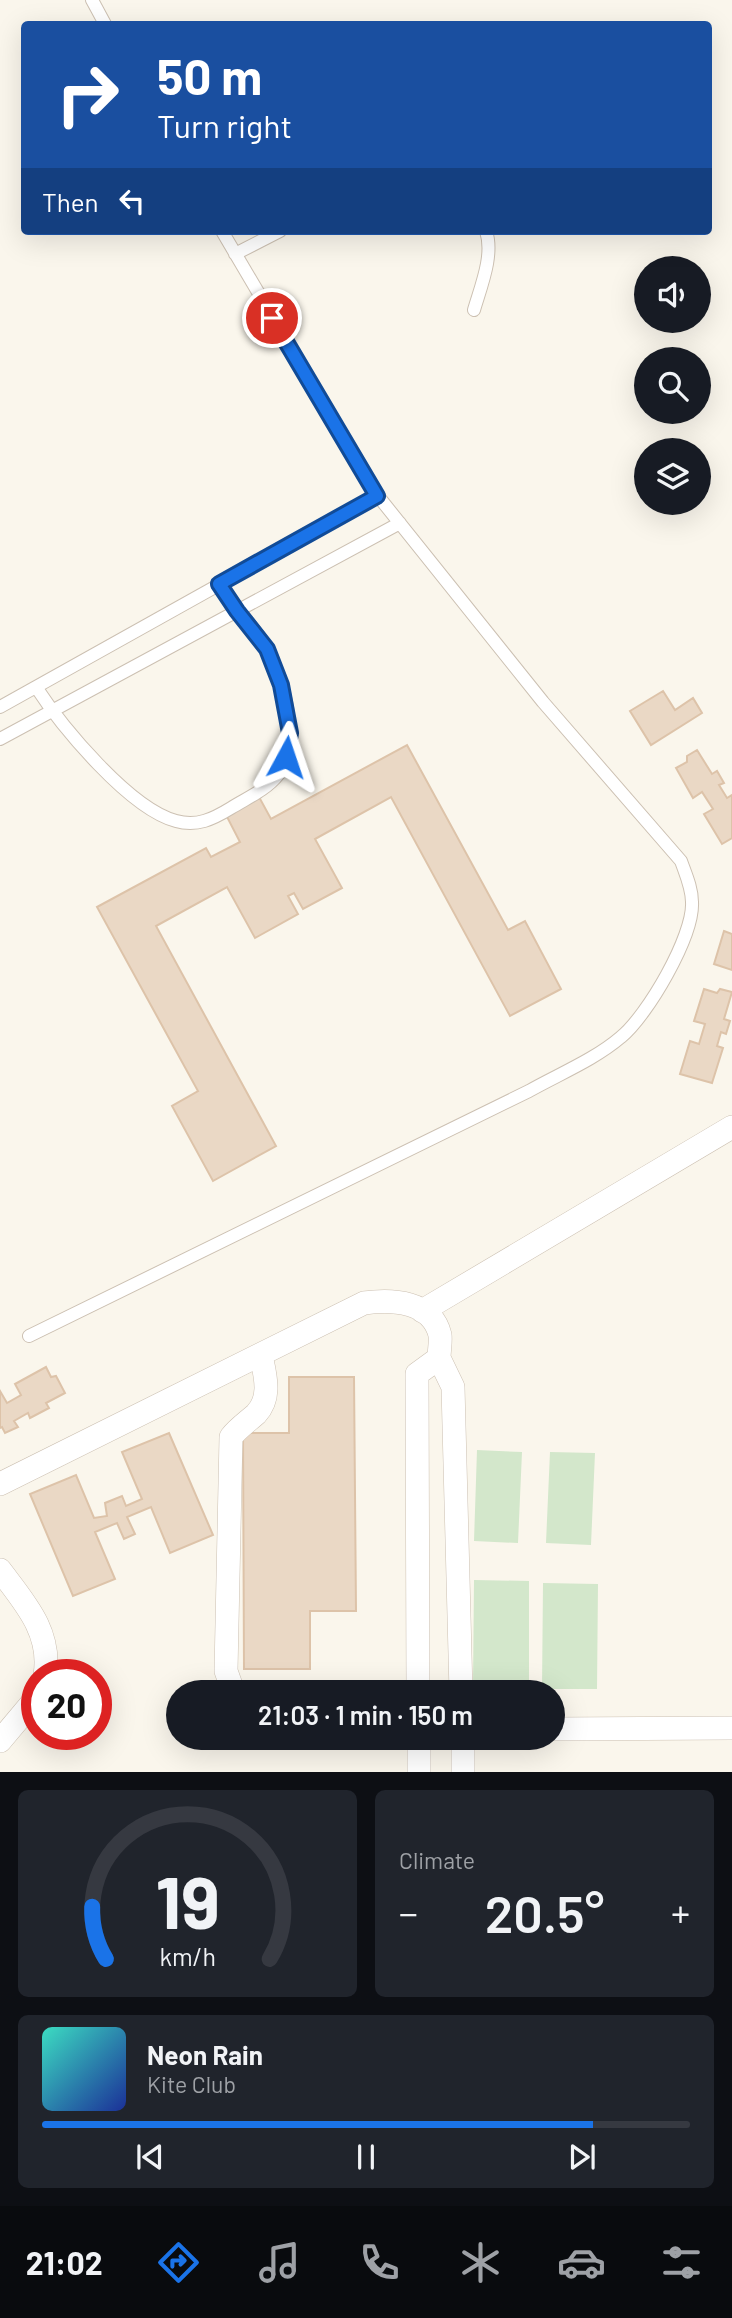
<!DOCTYPE html>
<meta charset="utf-8">
<style>
:root{--surface:#171b24;--page:#20242c;--text:#f1f3f6;--muted:#9ea1a6;--line:#363941;--accent:#1a73e8}
body{margin:0;font-family:Barlow,sans-serif;background:var(--page);color:var(--text);height:100vh;display:flex;flex-direction:column;font-size:26px;white-space:nowrap}
*{box-sizing:border-box;margin:0}
p{font-size:23px;color:var(--muted)}
.icon{flex:none;width:38px;height:38px;fill:none;stroke:currentColor;stroke-width:2;stroke-linecap:round;stroke-linejoin:round}
.map{position:relative;height:1772px;overflow:hidden}
.side{display:flex;flex-direction:column;gap:18px;padding:18px;background:#0d0f14;flex:1}
.side>*{flex:none}
.hud{position:absolute;left:21px;top:21px;width:691px;height:214px;border-radius:7px;box-shadow:0 7px 28px #0002;background:#1a4fa0;color:#fff;overflow:hidden}
.controls{position:absolute;left:634px;top:256px;display:grid;gap:14px}
.controls a{display:grid;place-items:center;width:77px;height:77px;border-radius:50%;background:var(--surface);box-shadow:0 7px 28px #0002;font-size:35px}
.speed{position:absolute;left:21px;top:1659px;display:flex;gap:14px;font-size:35px;font-weight:700;text-align:center}
.speed>*{display:grid;place-content:center;width:91px;height:91px;border-radius:50%;background:var(--surface);box-shadow:0 7px 28px #0002;line-height:1}
.speed .limit{border:10px solid #d22;background:#fff;color:#111}
.pin{position:absolute;display:grid;place-items:center;width:60px;height:60px;color:#fff;margin:-30px;border:4px solid #fff;border-radius:50%;box-shadow:0 2px 7px #0007}
.me{position:absolute;width:77px;margin:-38px;rotate:5deg;stroke-linejoin:round;filter:drop-shadow(0 0 5px #0008)}
.turn{display:flex;align-items:center;gap:24px;height:147px;padding:0 21px;font-size:32px}
.turn .icon{width:91px;height:91px;stroke-width:2.5}
.turn b{display:block;font-size:49px;line-height:60px}
.then{display:flex;align-items:center;height:66px;padding:0 21px;background:#0003;gap:14px;font-size:26px}
.big{font-size:52px;font-weight:600;line-height:1.1}
.side .card{flex:1;display:flex;flex-direction:column;justify-content:center;gap:10px;min-width:0;padding:0 24px;border-radius:10px;background:var(--page)}
.side .dial{align-items:center;gap:0}
.dial svg{height:182px;overflow:visible;fill:none;stroke:var(--line);stroke-width:7;stroke-linecap:round;text-anchor:middle}
.dial text{fill:var(--text);stroke:none}
.song{display:flex;align-items:center;gap:21px}
.cover{width:84px;height:84px;border-radius:10px;background:linear-gradient(135deg,hsl(170 70% 55%),hsl(230 70% 35%))}
.played{height:7px;border-radius:4px;background:linear-gradient(90deg,var(--accent) 85%,var(--line) 85%)}
.keys{display:flex;justify-content:space-around;direction:ltr}
.heat{display:flex;justify-content:space-between;align-items:center;font-size:38px;direction:ltr}
.side .tiles{flex:1;display:grid;gap:18px;grid-template-columns:1fr 1fr}
.card:last-child{grid-column:span 2}
.trip{position:absolute;left:166px;top:1680px;width:399px;height:70px;border-radius:35px;background:var(--surface);box-shadow:0 7px 28px #0002;font-weight:600;line-height:70px;text-align:center}
.tabs{display:flex;height:112px;justify-content:space-around;align-items:center;background:#090b0e;color:var(--muted)}
.tabs .icon{width:49px;height:49px}
.tabs .current{color:var(--accent)}
.tabs b{font-size:32px;color:var(--text)}
.map>svg:first-child{display:block}
.green{fill:#d3e7cb}
.building{fill:#ead8c5;stroke:#ddc3a9;stroke-width:2}
.lines{fill:none;stroke-linecap:round;stroke-linejoin:round}
.service-casing{stroke:#ccc0b2;stroke-width:14}
.minor-casing{stroke:#ccc0b2;stroke-width:24}
.service{stroke:#fff;stroke-width:12}
.minor{stroke:#fff;stroke-width:23}
.route-casing{stroke:#114b97;stroke-width:18}
.route{stroke:#1a73e8;stroke-width:12}
</style>
<div class="map">
<svg width="732" height="1772" viewBox="0 0 732 1772">
<rect width="100%" height="100%" fill="#faf6ec"/>
<!-- green -->
<path class="green" d="M477 1450 522 1452 518 1543 474 1541Z
M550 1452 595 1453 591 1545 546 1543Z
M474 1580 529 1581V1686L473 1685Z
M543 1583 598 1584 597 1689H542Z"/>
<!-- building -->
<path class="building" d="M663 691 675 710 693 698 702 713 651 745 630 711Z
M407 745 508 930 525 921 561 989 510 1016 391 797 315 839 342 888 303 909 294 893 288 896 298 914 255 938 227 887 156 926 276 1146 213 1181 172 1106 198 1091 97 907 206 848 211 857 240 842 225 813 258 795 271 819Z
M697 750 712 774 717 771 724 783 719 785 727 798 732 795V838L722 844 704 814 713 809 702 792 693 798 676 768 687 762V756Z
M724 931 732 934V970L714 964Z
M704 989 717 993 720 989 732 992 724 1019 730 1021 726 1034 721 1032 717 1046 723 1048 712 1083 680 1074 690 1041 699 1044 705 1024 694 1021Z
M46 1367 51 1377 56 1376 65 1393 46 1403 49 1408 30 1418 28 1413 14 1421 18 1427 5 1433 2 1427 0 1428V1391L7 1403 21 1395 15 1384Z
M289 1377H354L356 1611H310V1669H244L243 1433H289Z
M169 1433 213 1535 170 1553 151 1507 127 1517 135 1534 124 1539 117 1523 95 1532 115 1579 73 1596 30 1494 76 1475 94 1518 107 1516 105 1503 122 1496 126 1506 142 1499 122 1452Z"/>
<g class="lines">
<!-- service casing -->
<g class="service-casing">
<path id="service" d="M92 0 105 24
M235 254 280 231
M474 310C481 286 494 255 486 231
M36 687C62 727 130 809 176 821 197 827 213 819 231 808 247 798 266 790 278 775 296 753 289 707 281 683 277 672 273 658 267 648 253 626 234 607 220 584
M0 707 378 496
M0 739 400 523
M29 1336 529 1091C559 1074 594 1060 621 1037 647 1016 694 936 692 902 692 888 686 875 681 861L543 702 378 496 222 231"/>
</g>
<!-- minor casing -->
<g class="minor-casing">
<path id="minor" d="M422 1311 732 1127
M0 1484 364 1303C392 1299 432 1301 440 1335 441 1342 439 1351 439 1358
M0 1570C24 1602 52 1632 45 1675
M237 1692 232 1688 226 1671 231 1437C238 1428 247 1422 256 1414 272 1397 265 1375 261 1355
M418 1692 417 1374 439 1358 453 1387 461 1692
M553 1729 732 1728
M419 1738V1772
M0 1741 37 1697
M463 1772V1738"/>
</g>
<!-- service -->
<use href="#service" class="service"/>
<!-- minor -->
<use href="#minor" class="minor"/>
</g>
<g class="lines">
<!-- route casing -->
<g class="route-casing">
<path id="route" d="M272 318 377 496 219 584 237 611 267 649 281 685 290 733 286 757"/>
</g>
<!-- route -->
<use href="#route" class="route"/>
</g>
</svg>
<div class="controls">
<a><svg class="icon" aria-label="sound" viewBox="0 0 24 24"><path d="M4 9h4l5-4v14l-5-4H4zM17 9q2 3 0 6"/></svg></a>
<a><svg class="icon" aria-label="search" viewBox="0 0 24 24"><circle cx="10" cy="10" r="6"/><path d="M15 15l6 6"/></svg></a>
<a><svg class="icon" aria-label="layers" viewBox="0 0 24 24"><path d="M12 4l9 5-9 5-9-5zM3 14l9 5 9-5"/></svg></a>
</div>
<div class="speed"><div class="limit">20</div></div>
<div class="pin" style="left:272px;top:318px;background:#d93025"><svg class="icon" aria-label="arrive" viewBox="0 0 24 24"><path d="M6 21V4h12l-3 4 3 4H6"/></svg></div>
<svg class="me" style="left:286px;top:757px" viewBox="-20 -20 40 40"><path d="M0-17L14 15 0 8-14 15z" fill="#1a73e8" stroke="#fff" stroke-width="4"/></svg>
<div class="trip">21:03 · 1 min · 150 m</div>
<div class="hud">
<div class="turn"><svg class="icon" aria-label="right" viewBox="0 0 24 24"><path d="M7 20v-9h11M14 6l5 5-5 5"/></svg><div><b>50 m</b>Turn right</div></div>
<div class="then">Then<svg class="icon" aria-label="left" viewBox="0 0 24 24"><path d="M17 20v-9H6M10 6l-5 5 5 5"/></svg></div>
</div>
</div>
<section class="side">
<div class="tiles">
<div class="card dial"><svg viewBox="0 0 100 80">
<path d="M14 69A42 42 0 1 1 86 69"/>
<path d="M14 69A42 42 0 0 1 8 46" stroke="#1a73e8"/>
<text x="50" y="56" font-size="32" font-weight="700">19</text>
<text x="50" y="72" font-size="11">km/h</text>
</svg></div>
<div class="card"><p>Climate</p>
<div class="heat"><a>−</a><b class="big">20.5°</b><a>+</a></div>
</div>
<div class="card">
<div class="song"><i class="cover"></i><div><b>Neon Rain</b><p>Kite Club</p></div></div>
<div class="played"></div>
<div class="keys"><svg class="icon" aria-label="previous" viewBox="0 0 24 24"><path d="M18 5L8 12l10 7zM5 5v14"/></svg><svg class="icon" aria-label="pause" viewBox="0 0 24 24"><path d="M8 5v14M16 5v14"/></svg><svg class="icon" aria-label="next" viewBox="0 0 24 24"><path d="M6 5l10 7-10 7zM19 5v14"/></svg></div>
</div>
</div>
</section>
<nav class="tabs">
<b>21:02</b>
<svg class="icon current" aria-label="directions" viewBox="0 0 24 24"><path d="M12 3l9 9-9 9-9-9zM9 14v-3h6M13 9l2 2-2 2"/></svg>
<svg class="icon" aria-label="music" viewBox="0 0 24 24"><path d="M9 18V5l10-2v13"/><circle cx="6" cy="18" r="3"/><circle cx="16" cy="16" r="3"/></svg>
<svg class="icon" aria-label="phone" viewBox="0 0 24 24"><path d="M5 4h4l2 5-3 2q2 4 5 5l2-3 5 2v4C11 20 4 13 5 4z"/></svg>
<svg class="icon" aria-label="climate" viewBox="0 0 24 24"><path d="M12 3v18M4 7l16 10M4 17L20 7"/></svg>
<svg class="icon" aria-label="car" viewBox="0 0 24 24"><path d="M5 17H2v-5l4-1 3-4h7l3 4 3 1v5h-3M9 17h6M6 11h13"/><circle cx="7" cy="17" r="2"/><circle cx="17" cy="17" r="2"/></svg>
<svg class="icon" aria-label="filters" viewBox="0 0 24 24"><path d="M4 7h16M4 17h16"/><circle cx="9" cy="7" r="2"/><circle cx="15" cy="17" r="2"/></svg>
</nav>
